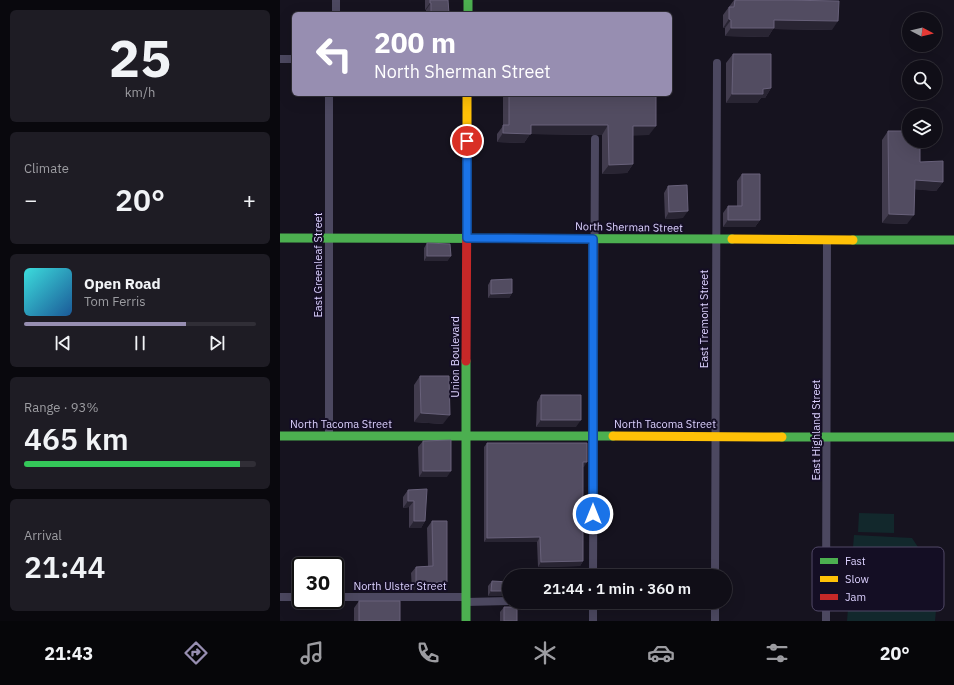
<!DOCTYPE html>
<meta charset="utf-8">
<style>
:root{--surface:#100e17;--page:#1e1c24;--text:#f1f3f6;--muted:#9c9ca1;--line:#302e36;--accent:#978eb1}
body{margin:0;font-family:"IBM Plex Sans",sans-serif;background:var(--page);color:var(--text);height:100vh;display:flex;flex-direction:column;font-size:15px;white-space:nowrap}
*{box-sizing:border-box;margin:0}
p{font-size:13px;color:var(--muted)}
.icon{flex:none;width:22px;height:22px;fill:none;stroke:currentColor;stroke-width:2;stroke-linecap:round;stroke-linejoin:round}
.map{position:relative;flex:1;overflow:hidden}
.panel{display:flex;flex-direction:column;gap:10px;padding:10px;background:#09080d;width:280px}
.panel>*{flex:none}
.guide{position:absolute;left:12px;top:12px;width:380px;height:84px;border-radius:6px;box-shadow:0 4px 16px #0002,0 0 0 1px var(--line);background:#978eb1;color:#fff;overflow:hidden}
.needle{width:26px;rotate:97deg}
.buttons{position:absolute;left:622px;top:12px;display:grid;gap:8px}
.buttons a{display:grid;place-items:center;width:40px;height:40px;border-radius:50%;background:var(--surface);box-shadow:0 4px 16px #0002,0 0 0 1px var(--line);font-size:20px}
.speed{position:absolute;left:12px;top:557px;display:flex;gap:8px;font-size:20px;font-weight:700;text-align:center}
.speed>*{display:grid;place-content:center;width:52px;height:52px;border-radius:50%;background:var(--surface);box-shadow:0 4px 16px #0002,0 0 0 1px var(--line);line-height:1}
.speed .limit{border:2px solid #111;border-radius:6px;background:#fff;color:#111}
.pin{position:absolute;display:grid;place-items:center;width:34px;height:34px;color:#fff;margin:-17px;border:2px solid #fff;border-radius:50%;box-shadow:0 1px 4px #0007}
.me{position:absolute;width:44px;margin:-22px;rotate:0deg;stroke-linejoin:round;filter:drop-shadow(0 0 3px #0008)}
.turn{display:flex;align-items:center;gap:14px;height:84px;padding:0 16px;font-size:18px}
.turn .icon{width:52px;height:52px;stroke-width:2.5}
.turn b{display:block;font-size:28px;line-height:34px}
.big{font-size:30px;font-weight:600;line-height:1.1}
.panel .card{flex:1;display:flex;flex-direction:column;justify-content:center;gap:6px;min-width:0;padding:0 14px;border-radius:6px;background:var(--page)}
.panel .dial{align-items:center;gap:0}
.dial b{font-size:52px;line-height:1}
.song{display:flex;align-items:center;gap:12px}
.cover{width:48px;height:48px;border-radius:6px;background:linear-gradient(135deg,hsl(180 70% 55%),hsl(210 70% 35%))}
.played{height:4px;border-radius:2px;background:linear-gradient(90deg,var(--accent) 70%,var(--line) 70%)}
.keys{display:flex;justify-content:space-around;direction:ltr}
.heat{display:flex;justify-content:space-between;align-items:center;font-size:22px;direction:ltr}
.charge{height:6px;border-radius:3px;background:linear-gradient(90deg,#34c759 93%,var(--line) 0)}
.trip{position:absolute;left:222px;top:569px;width:230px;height:40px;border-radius:20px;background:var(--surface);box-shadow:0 4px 16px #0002,0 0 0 1px var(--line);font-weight:600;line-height:40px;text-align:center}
.dock{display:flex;height:64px;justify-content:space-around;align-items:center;background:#060609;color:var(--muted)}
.dock .icon{width:28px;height:28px}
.dock .selected{color:var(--accent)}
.dock b{font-size:18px;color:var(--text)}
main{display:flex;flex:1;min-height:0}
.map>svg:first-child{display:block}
.grass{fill:#12282c}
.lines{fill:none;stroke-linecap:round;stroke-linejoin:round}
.street{stroke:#4c4860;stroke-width:8}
.fast{stroke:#4caf50;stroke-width:9}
.slow{stroke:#ffc107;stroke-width:9}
.jam{stroke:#c62828;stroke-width:9}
.wall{fill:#423c4e}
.shaded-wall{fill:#292533}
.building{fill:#524c61;stroke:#68617a}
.route-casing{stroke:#114b97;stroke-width:10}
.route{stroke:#1a73e8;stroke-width:7}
.labels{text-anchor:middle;stroke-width:4;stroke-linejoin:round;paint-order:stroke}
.street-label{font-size:11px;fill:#dcd1ff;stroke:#140e24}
.key{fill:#140e24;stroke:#504866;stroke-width:1}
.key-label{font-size:11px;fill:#dcd1ff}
</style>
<main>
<section class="panel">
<div class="card dial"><b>25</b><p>km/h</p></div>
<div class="card"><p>Climate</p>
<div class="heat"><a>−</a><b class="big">20°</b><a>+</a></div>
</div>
<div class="card">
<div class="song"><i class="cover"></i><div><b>Open Road</b><p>Tom Ferris</p></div></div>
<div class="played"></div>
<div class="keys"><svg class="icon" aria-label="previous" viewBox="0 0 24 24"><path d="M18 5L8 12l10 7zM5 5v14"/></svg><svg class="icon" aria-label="pause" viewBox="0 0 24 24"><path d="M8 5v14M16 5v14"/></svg><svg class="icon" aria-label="next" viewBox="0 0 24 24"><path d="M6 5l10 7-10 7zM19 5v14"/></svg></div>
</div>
<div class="card"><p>Range · 93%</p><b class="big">465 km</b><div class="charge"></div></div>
<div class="card"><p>Arrival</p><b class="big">21:44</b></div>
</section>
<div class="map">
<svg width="674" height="621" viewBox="0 0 674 621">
<rect width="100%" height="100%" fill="#16131f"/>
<!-- grass -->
<path class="grass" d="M579 513 614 514V533L578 532Z
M574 535 632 538 651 567 656 610 655 621H567Z"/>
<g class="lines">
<!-- street -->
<path class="street" d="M56 14V0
M0 59H14
M49 436V94
M313 576 315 139
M435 576 437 63
M0 597H21
M55 597H186
M186 602 229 601
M313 621V602
M435 621V602
M546 621 547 240"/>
<!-- fast -->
<path class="fast" d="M188 0V14
M0 238 452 239
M573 240H674
M0 436H333
M502 437H674
M186 621V361"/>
<!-- slow -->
<path class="slow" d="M187 178V94
M452 239 573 240
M333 436 502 437"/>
<!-- jam -->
<path class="jam" d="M186 361 187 178"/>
</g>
<!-- wall -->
<path class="wall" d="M139 0H168L169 14H146V10H145V0Z
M454 0H502L552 30 493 29 488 37 445 36V28H443V15Z
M453 54 491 88 485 98H481L477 103H446V63Z
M223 94H376L369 135H353V164L347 173 322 174V135L250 134 244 143 217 142V134L223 126Z
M608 131 640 162 663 182 656 191 635 189 627 224 602 223V140Z
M462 174 480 220 475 227H443V213L448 206H457V181Z
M388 186 403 218 385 219 384 193Z
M147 243 171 256 167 261H144V248Z
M211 280 232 293 229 298H208V285Z
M140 376 163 424 134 422V385Z
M261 395 296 427H256L257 402Z
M143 441 167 477H139L138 447Z
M207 443 304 467H303V561L300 566 258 567 257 542H204V447Z
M128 490 145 521 141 528H129V507L123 508V497Z
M152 521 163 589 132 590 131 573 136 567 148 566 147 528Z
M212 581 229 582V594L228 596H208V586Z
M79 601 120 621H74V608Z
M224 607 237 621H220V612Z"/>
<!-- shaded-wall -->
<path class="shaded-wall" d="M150 3H151L146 10H145Z
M449 19 451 20 445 28H443Z
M494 20 558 21 552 30 493 29 488 37 445 36 451 28Z
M491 88 485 98H481L477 103H446L452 94 483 89Z
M251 125H328L322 135 250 134 244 143 217 142 223 133Z
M353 126H376L369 135 347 136Z
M353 164 347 173 322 174 329 165Z
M635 180 663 182 656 191 629 189Z
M408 211 403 218 385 219 389 212Z
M609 214 634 215 627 224 602 223Z
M448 220H480L475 227H443Z
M147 256H171L167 261H144Z
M232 293 229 298H208L211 294Z
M141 413 170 415 163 424 134 422Z
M261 420H301L296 427H256Z
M303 462H307L304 467H300Z
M143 471H171L167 477H139Z
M128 501H134L129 507 123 508Z
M134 521H145L141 528H129Z
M260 537 257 542H204L207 538Z
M303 561 300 566 258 567 261 562Z
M167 582 163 589 132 590 136 583Z
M211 591H229V594L228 596H208Z"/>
<!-- building -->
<path class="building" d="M150 0H168L169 14H151V3H150Z
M455 0H502L559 1 558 21 494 20V28H451V20L449 19V7H454Z
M453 54H491V88L483 89V94H452Z
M229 94H376V126H353V164L329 165 328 125H251V134L223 133V125H229Z
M608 131H629V141H640V162L663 161V182L635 180 634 215 609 214Z
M462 174H480V220H448V206H462Z
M407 185 408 211 389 212 388 186Z
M147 243 170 244 171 256H147Z
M232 279V293L211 294V280Z
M140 376H169L170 415 141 413Z
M261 395H301V420H261Z
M171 440V471H143V441Z
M207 443H307V462H303V561L261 562 260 537 207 538Z
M147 489 145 521H134V501H128V490Z
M152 521H167V582L136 583V567L153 566Z
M212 581 229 582V591H211Z
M79 601H120V621H79Z
M224 607H237V621H224Z"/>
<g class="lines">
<!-- route casing -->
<g class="route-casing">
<path id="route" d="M187 141V238L313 239V514"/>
</g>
<!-- route -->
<use href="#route" class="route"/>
</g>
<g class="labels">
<!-- street labels -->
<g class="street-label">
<text transform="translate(349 227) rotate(1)" y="4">North Sherman Street</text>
<text transform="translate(38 265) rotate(-90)" y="4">East Greenleaf Street</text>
<text transform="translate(424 319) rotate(-90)" y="4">East Tremont Street</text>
<text transform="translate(175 357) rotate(-90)" y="4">Union Boulevard</text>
<text x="61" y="428">North Tacoma Street</text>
<text x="385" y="428">North Tacoma Street</text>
<text transform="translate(536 430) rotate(-90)" y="4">East Highland Street</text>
<text x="120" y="590">North Ulster Street</text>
</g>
</g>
<!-- legend -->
<rect x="532" y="547" width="132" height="64" rx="6" class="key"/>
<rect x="540" y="558" width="18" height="6" fill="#4caf50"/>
<rect x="540" y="576" width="18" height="6" fill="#ffc107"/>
<rect x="540" y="594" width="18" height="6" fill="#c62828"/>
<g class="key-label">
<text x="565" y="565">Fast</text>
<text x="565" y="583">Slow</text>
<text x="565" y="601">Jam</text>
</g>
</svg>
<div class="buttons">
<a><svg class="needle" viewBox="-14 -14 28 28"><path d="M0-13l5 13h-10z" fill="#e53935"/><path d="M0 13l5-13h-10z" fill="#9c9ca1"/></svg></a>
<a><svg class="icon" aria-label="search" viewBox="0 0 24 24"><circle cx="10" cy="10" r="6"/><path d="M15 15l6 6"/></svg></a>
<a><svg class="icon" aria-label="layers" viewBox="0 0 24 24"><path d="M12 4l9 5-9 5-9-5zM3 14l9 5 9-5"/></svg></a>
</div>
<div class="speed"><div class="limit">30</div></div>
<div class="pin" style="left:187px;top:141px;background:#d93025"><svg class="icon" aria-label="arrive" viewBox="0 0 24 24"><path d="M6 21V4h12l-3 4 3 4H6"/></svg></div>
<svg class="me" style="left:313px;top:514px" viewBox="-20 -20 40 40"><circle r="17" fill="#1a73e8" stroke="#fff" stroke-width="3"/><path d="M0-11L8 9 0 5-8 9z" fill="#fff"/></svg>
<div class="trip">21:44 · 1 min · 360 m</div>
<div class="guide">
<div class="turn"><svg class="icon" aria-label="left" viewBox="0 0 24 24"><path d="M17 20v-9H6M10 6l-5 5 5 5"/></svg><div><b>200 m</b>North Sherman Street</div></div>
</div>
</div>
</main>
<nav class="dock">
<b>21:43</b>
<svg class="icon selected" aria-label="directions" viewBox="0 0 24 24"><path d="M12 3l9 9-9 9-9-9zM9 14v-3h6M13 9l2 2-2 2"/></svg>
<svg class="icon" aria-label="music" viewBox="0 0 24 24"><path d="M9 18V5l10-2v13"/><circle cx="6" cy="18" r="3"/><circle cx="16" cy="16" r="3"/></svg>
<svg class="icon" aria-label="phone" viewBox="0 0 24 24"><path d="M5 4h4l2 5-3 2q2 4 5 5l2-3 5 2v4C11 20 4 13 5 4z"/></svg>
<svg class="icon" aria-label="climate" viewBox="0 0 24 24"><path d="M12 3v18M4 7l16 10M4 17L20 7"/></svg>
<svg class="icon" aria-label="car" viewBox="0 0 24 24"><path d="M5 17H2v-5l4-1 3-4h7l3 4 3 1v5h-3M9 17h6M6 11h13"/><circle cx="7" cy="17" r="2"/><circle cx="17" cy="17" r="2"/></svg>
<svg class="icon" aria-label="filters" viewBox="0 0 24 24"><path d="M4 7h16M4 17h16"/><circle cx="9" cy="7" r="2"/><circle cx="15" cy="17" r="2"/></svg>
<b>20°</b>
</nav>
